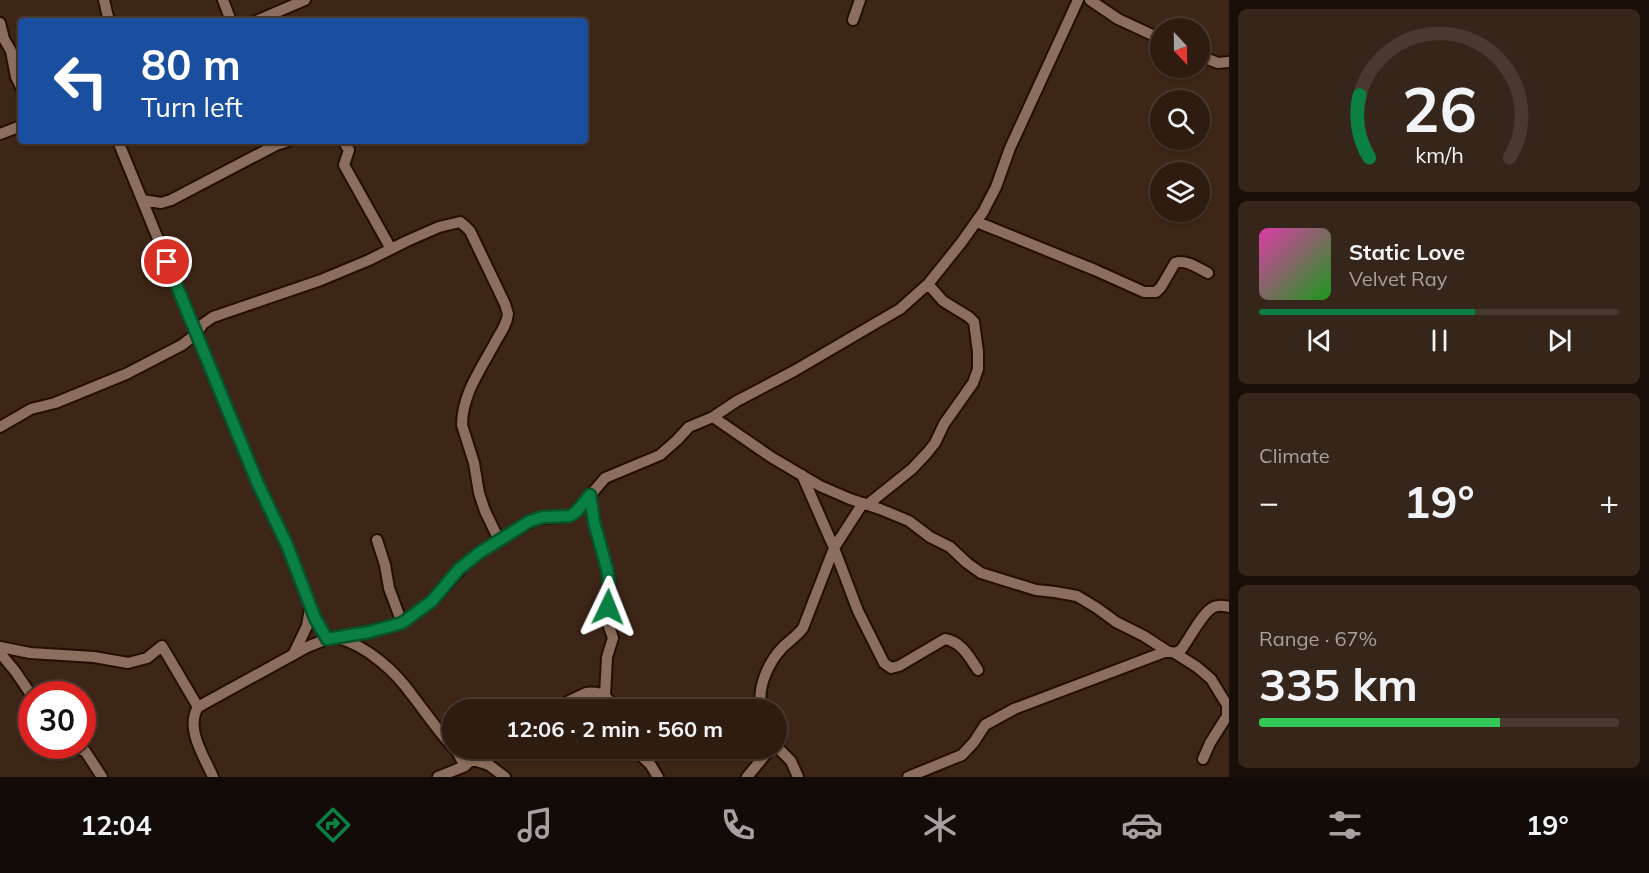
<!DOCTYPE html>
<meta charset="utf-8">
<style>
:root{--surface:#2e1c11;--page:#36251a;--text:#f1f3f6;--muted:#a7a19f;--line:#493a31;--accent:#0b8043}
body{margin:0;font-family:Mulish,sans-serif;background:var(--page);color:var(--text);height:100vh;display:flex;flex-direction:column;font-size:22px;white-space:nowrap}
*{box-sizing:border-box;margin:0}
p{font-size:20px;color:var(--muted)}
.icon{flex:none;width:33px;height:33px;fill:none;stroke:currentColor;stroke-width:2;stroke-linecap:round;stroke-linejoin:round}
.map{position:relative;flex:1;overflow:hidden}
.panel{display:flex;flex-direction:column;gap:9px;padding:9px;background:#190f09;width:420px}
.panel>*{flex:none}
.banner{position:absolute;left:18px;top:18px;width:570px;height:126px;border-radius:6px;box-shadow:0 2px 4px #0004,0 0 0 2px var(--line);background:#1a4fa0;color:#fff;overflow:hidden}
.needle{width:39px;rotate:158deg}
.fabs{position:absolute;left:1150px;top:18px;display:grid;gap:12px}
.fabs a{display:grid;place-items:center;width:60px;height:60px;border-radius:50%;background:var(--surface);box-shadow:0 2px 4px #0004,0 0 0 2px var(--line);font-size:30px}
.speed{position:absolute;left:18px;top:681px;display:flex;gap:12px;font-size:30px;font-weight:700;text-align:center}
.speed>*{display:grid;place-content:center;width:78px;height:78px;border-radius:50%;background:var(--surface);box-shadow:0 2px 4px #0004,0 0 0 2px var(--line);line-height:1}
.speed .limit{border:9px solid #d22;background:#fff;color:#111}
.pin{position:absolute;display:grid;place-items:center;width:51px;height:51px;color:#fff;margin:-26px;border:3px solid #fff;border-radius:50%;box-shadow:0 2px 6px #0007}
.me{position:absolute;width:66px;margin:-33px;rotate:2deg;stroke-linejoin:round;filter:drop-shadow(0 0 4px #0008)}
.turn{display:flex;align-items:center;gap:21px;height:126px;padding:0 24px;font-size:27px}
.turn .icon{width:78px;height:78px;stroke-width:2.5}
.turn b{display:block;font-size:42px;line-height:51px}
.big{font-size:45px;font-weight:700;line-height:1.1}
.panel .tile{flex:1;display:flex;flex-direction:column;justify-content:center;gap:9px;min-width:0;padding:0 21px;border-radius:9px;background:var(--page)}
.panel .dial{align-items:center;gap:0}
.dial svg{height:156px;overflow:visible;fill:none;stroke:var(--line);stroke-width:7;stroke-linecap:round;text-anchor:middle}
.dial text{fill:var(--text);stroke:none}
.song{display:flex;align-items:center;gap:18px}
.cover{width:72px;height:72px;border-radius:9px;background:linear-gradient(135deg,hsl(320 70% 55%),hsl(120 70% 35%))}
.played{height:6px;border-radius:3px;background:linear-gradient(90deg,var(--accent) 60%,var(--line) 60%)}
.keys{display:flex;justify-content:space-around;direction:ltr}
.heat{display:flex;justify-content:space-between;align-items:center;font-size:33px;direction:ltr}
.charge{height:9px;border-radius:4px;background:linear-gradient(90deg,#34c759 67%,var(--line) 0)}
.trip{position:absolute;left:442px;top:699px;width:345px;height:60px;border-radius:30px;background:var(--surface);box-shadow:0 2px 4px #0004,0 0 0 2px var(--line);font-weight:700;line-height:60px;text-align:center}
.tabs{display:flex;height:96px;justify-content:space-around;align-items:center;background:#120b07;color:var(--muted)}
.tabs .icon{width:42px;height:42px}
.tabs .current{color:var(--accent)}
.tabs b{font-size:27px;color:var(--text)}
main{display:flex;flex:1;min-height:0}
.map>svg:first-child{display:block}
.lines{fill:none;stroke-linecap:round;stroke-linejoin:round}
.street-casing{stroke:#240e02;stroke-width:14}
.street{stroke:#8b6e5d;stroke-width:10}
.route-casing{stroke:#07532c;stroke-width:15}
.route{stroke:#0b8043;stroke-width:10}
</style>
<main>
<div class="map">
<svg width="1229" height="777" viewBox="0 0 1229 777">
<rect width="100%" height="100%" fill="#3e2617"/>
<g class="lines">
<!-- street casing -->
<g class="street-casing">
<path id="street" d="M104 0 109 21
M223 0 231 21
M1090 0 1118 19 1161 39
M853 20 860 0
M256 21 305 0
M0 23 4 39 11 51 16 77 21 87
M1200 56 1218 63 1229 62
M0 134 21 126
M118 141 258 484 287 545 315 618 327 639
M343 141 349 150 344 165 391 249
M142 200 161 203 171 200 276 145 288 141
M977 222 1095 270 1144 292H1156L1161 287 1175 263C1186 259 1198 268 1208 273
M713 417 771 457 820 486 850 499 880 509 909 521 930 537 950 547 967 563 981 573 1036 590 1055 592 1077 596 1097 608 1116 622 1144 636 1167 651 1175 653 1181 650C1189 640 1203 611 1214 607 1219 605 1225 606 1229 607
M0 427 31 409 55 403 126 374 182 345 196 334 203 324 213 317 321 280 369 260 407 241 439 227 460 222 465 226 470 231 505 304 508 314C507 323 502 331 497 339 483 366 462 393 462 425L474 463 479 493 485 511 499 540
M802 475 834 548 858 611 884 663 891 668 899 666 945 639C962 642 969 657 978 670
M590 495 594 522 607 569 610 582 607 621 613 638 607 657 605 695
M867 505 912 469 927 453 935 443 944 424 973 383 978 369V352L974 322 969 317 943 301 928 284
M377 540 385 565 389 588 402 623
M338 638C367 646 395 671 412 695 426 713 437 730 453 747
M0 647 30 653 94 657 128 663 147 658 162 646 198 707
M0 653 15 671 32 696
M1175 653 1197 667 1211 679 1227 705V716L1210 743 1203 759
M293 655 307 626 310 608
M550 710 586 693C601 691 609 696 614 710
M762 710C756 689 768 663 782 648 789 641 797 636 803 628L834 548 863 503
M71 746 85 751 102 777
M777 747 791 761 798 777
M455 748 465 766
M633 748 650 764 658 777
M484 763 498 749 503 748
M213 777C204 756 185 729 198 707L307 647 327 639 369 632 402 623 432 601 468 561 499 540 536 519 570 516 577 511 605 478 660 455 677 440 689 427 713 417 737 401 794 371 900 309 928 284 961 243 983 212 996 187 1010 148 1078 0
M438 777 465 766 470 761H477L489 765 505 777
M747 777 771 748
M908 777 962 755 974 742 985 725 1014 709 1167 651"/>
</g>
<!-- street -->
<use href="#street" class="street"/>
</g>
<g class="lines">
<!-- route casing -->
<g class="route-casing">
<path id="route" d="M167 262 258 484 287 545 315 618 327 639 369 632 402 623 432 601 459 569 479 553 530 521 543 517 570 516 577 511 590 495 594 522 607 569 609 582 608 607"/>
</g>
<!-- route -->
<use href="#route" class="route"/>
</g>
</svg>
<div class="fabs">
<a><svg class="needle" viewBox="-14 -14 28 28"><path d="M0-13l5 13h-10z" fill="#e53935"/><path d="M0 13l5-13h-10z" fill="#a7a19f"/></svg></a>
<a><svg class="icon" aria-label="search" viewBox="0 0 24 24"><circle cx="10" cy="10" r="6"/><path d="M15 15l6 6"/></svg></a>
<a><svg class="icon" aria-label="layers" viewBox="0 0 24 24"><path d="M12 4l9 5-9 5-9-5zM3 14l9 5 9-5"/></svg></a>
</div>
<div class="speed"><div class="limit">30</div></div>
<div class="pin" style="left:167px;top:262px;background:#d93025"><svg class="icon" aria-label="arrive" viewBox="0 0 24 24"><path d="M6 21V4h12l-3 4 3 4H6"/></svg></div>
<svg class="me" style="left:608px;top:607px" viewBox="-20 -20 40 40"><path d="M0-17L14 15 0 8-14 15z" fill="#0b8043" stroke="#fff" stroke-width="4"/></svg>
<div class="trip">12:06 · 2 min · 560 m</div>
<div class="banner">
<div class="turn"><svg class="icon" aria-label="left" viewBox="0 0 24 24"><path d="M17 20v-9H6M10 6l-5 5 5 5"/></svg><div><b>80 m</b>Turn left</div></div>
</div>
</div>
<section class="panel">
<div class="tile dial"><svg viewBox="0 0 100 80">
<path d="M14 69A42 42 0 1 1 86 69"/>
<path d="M14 69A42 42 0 0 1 9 37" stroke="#0b8043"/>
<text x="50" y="56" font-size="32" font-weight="700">26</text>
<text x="50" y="72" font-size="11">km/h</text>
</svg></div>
<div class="tile">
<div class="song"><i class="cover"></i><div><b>Static Love</b><p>Velvet Ray</p></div></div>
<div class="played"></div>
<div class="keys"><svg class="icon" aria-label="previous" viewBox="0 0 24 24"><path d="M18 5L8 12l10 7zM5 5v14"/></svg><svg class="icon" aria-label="pause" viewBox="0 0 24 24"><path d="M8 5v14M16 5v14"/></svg><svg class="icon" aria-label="next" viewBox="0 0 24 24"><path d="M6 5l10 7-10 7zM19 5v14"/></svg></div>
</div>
<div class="tile"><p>Climate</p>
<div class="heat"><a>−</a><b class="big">19°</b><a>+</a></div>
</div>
<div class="tile"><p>Range · 67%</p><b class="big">335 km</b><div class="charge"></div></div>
</section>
</main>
<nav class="tabs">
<b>12:04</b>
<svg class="icon current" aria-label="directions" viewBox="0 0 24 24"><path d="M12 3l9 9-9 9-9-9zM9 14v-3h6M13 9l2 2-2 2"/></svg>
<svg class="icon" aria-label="music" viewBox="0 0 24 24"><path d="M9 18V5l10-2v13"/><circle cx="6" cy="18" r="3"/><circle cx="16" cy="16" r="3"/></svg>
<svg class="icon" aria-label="phone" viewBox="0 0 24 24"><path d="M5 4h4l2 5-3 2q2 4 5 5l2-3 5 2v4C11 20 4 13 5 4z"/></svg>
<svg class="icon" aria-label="climate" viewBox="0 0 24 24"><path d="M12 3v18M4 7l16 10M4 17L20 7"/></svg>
<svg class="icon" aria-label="car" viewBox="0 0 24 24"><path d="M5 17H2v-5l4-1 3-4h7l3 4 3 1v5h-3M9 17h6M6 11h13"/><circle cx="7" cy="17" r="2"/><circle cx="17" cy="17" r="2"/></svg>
<svg class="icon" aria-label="filters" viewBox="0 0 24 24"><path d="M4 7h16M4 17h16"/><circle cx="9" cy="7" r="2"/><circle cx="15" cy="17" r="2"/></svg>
<b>19°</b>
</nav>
